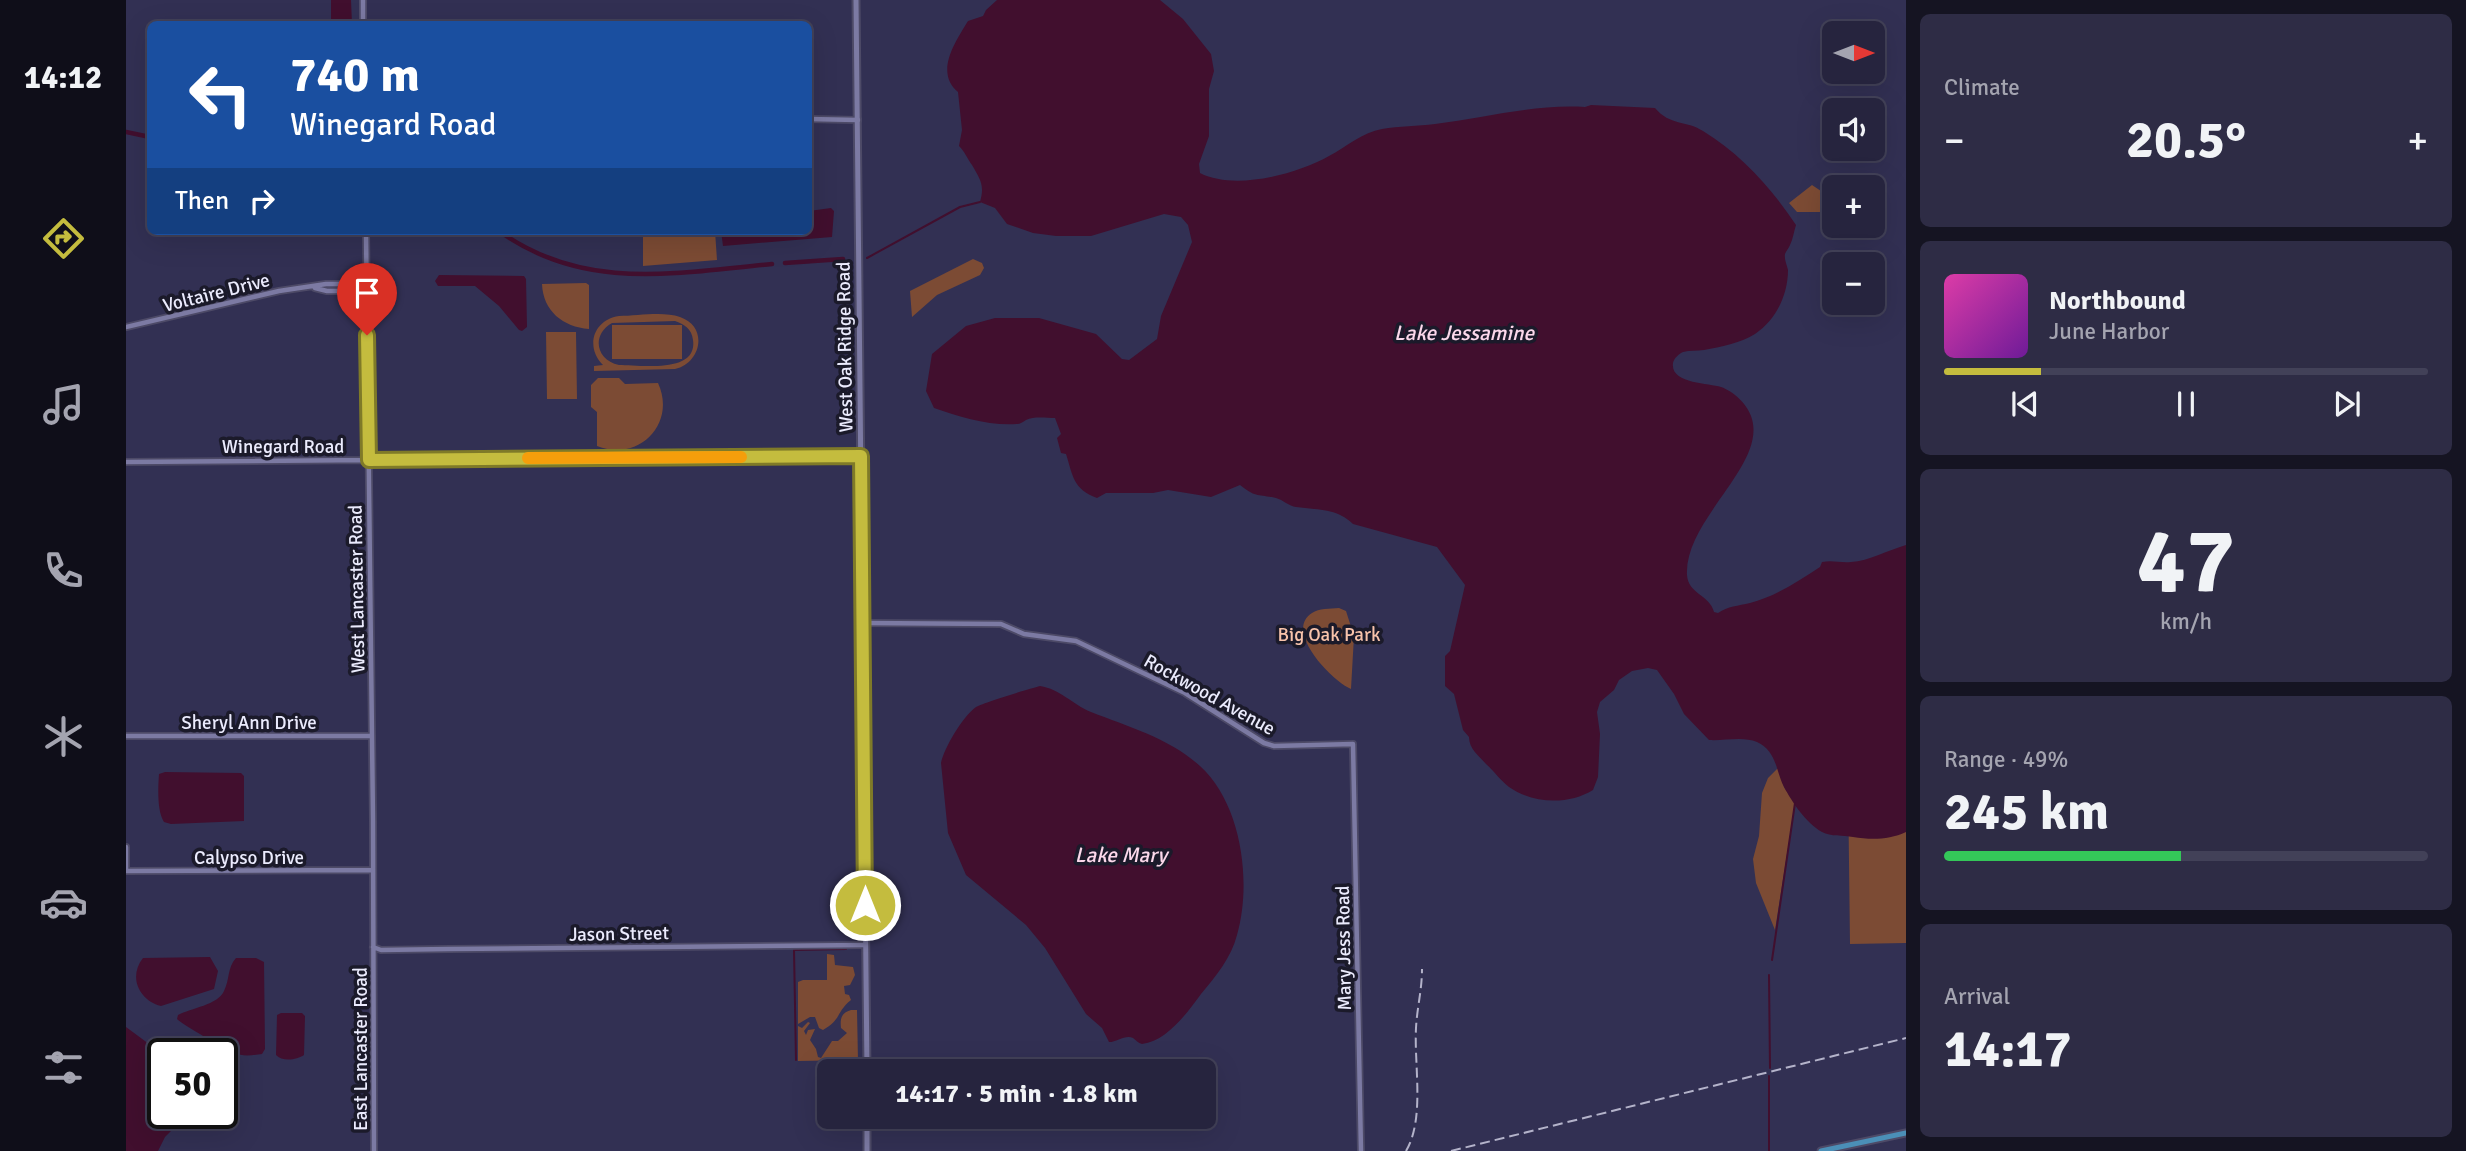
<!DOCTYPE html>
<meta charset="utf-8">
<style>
:root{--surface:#26243e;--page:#2e2c45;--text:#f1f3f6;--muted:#a4a4b0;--line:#424158;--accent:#c4bc3e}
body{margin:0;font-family:Signika,sans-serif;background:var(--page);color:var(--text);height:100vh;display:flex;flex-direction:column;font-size:26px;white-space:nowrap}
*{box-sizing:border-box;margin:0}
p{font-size:23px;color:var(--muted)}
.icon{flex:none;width:38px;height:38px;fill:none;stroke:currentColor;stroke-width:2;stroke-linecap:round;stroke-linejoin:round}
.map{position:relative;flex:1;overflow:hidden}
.panel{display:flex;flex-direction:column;gap:14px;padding:14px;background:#151422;width:560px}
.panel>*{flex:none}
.top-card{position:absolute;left:21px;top:21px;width:665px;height:214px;border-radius:10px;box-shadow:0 7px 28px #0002,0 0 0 2px var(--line);background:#1a4fa0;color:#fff;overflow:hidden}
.needle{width:46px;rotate:90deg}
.fabs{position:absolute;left:1696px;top:21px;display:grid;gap:14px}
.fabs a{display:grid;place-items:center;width:63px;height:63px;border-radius:10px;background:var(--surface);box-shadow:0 7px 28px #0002,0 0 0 2px var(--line);font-size:35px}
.speed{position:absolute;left:21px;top:1038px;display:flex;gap:14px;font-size:35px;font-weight:700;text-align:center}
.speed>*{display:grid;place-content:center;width:91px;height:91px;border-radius:50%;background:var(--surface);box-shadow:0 7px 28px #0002,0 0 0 2px var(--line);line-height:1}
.speed .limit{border:4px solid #111;border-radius:10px;background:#fff;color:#111}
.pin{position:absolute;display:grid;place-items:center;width:60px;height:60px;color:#fff;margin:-72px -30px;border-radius:50% 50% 50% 0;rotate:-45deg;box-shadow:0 0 7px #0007}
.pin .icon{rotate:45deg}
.me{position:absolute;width:77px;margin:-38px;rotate:0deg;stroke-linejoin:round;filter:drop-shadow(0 0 5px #0008)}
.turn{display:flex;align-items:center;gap:24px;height:147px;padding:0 28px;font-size:32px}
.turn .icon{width:91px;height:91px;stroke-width:2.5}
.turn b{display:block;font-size:49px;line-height:60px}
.then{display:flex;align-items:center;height:66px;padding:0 28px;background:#0003;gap:14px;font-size:26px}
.big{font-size:52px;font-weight:800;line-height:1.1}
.panel .card{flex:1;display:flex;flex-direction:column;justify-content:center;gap:10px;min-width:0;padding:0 24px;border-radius:10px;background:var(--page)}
.panel .dial{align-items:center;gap:0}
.dial b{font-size:91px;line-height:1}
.song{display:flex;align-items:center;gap:21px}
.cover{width:84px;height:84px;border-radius:10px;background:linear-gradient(135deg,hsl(320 70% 55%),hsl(280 70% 35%))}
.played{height:7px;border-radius:4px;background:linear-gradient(90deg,var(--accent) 20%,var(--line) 20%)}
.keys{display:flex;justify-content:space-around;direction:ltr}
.heat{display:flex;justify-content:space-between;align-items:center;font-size:38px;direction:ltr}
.charge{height:10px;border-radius:5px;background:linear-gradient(90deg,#34c759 49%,var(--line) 0)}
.trip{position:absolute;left:691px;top:1059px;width:399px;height:70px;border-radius:10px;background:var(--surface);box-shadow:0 7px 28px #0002,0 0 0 2px var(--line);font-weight:800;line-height:70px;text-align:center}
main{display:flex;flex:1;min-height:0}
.dock{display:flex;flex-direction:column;width:126px;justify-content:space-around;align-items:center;background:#0f0e19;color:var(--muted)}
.dock .icon{width:49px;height:49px}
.dock .active{color:var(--accent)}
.dock b{font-size:32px;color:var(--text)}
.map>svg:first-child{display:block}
.green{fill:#7c4b34;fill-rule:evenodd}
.water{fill:#410f2e}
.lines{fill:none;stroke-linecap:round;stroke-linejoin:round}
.stream{stroke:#410f2e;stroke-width:2}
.canal{stroke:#410f2e;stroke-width:4.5}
.tertiary-casing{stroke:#4d4a67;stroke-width:8}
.secondary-casing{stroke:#4d4a67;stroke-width:9}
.primary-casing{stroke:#4d4a67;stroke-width:9}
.tertiary{stroke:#7c7aa3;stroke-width:4.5}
.secondary{stroke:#7c7aa3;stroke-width:5}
.primary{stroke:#4b8fb7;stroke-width:5}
.rail{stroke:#b4b3ca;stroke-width:2;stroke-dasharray:10 5;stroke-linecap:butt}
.route-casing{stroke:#7f7a28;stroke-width:18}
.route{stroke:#c4bc3e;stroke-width:12}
.slow{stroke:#f59e0b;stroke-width:12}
.labels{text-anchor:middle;stroke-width:7;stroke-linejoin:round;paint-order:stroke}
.street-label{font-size:19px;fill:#ebebfd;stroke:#1b1a2a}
.park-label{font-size:19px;fill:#f8c3ab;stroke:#1b1a2a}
.water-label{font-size:21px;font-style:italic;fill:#fcd8eb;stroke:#1b1a2a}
</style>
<main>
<nav class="dock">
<b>14:12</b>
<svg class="icon active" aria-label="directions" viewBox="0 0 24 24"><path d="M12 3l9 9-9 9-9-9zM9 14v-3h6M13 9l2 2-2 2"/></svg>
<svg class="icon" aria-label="music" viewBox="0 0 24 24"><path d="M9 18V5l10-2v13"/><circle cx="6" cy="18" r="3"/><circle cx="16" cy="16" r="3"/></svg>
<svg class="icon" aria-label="phone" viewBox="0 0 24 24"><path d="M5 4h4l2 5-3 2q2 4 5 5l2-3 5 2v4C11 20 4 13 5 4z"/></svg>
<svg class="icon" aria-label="climate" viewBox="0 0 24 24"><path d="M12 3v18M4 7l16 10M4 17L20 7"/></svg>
<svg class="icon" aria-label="car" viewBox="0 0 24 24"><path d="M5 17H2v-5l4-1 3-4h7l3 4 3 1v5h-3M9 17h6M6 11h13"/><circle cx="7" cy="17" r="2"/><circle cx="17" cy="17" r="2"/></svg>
<svg class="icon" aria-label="filters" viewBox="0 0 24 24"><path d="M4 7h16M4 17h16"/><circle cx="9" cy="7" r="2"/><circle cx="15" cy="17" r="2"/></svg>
</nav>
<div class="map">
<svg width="1780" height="1151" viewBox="0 0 1780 1151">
<rect width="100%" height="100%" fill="#323053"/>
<!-- green -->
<path class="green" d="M1686 185 1695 191 1708 192V212H1671L1663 203Z
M517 231H589L591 260 517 266Z
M847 259 856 263 858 268 854 275 811 295 786 317 784 291Z
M460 283 463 285V329C437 327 417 311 416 284Z
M493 316C511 316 537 311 554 317 583 327 575 363 549 369L468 371V366L477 365C459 347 467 320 493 316ZM549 321C558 324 566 329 567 340 572 374 513 365 493 365 470 360 465 335 486 323Z
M486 325H556V359H486Z
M420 332H450L451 399H421Z
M472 378H493L499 384 532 383C551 424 512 463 471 446V412L465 407V385Z
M1213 608 1220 611 1228 636 1225 689C1207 682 1157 631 1186 613 1193 608 1204 609 1213 608Z
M1780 697V943L1724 944 1721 698Z
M1653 767 1658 787 1669 803 1649 930 1630 883 1627 859 1633 836 1636 793 1642 778Z
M701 954 708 955 709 965 727 967 729 975 724 985 718 986 719 994 723 995 725 1000C710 1012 716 1019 697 1030L693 1028 689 1017H684L672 1024V982L677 980H701Z
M725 1010H731L732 1060 672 1061V1026L676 1028 682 1022 684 1023 678 1031 680 1035 682 1030 689 1029 684 1040 690 1049 692 1057 695 1058 706 1041H712L721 1033 715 1028C714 1019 715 1013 725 1010Z"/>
<!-- water -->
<path class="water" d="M205 0H225L226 24H205Z
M871 0H1034L1057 19 1085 54 1088 71 1083 89V136L1073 164 1074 173C1109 191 1171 174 1203 156 1220 147 1237 132 1256 129 1273 126 1292 126 1309 124 1359 118 1407 104 1459 107L1465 105 1529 108C1544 126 1560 120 1577 131 1615 154 1646 189 1670 225 1668 231 1667 239 1664 245 1663 248 1660 251 1659 254 1658 259 1661 265 1662 270 1662 295 1650 320 1629 334 1614 343 1595 347 1578 350 1571 351 1564 350 1557 352 1553 354 1548 358 1547 363 1544 384 1583 383 1595 387 1607 391 1621 404 1625 416 1643 464 1558 519 1561 575 1562 594 1584 595 1588 612L1592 613C1602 606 1612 606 1624 603 1648 597 1673 581 1694 567L1696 562C1707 560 1714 563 1725 562 1743 561 1762 550 1780 545V832C1763 840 1745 840 1727 837 1717 835 1705 837 1696 832 1680 823 1666 802 1658 787 1650 772 1651 751 1631 742 1617 736 1598 741 1583 740L1558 714 1548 694 1531 670 1522 668 1506 671 1493 680 1488 690 1474 702 1471 712 1474 734 1472 777 1467 790C1443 805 1407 804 1383 787 1375 781 1368 771 1360 764 1353 756 1343 749 1343 737L1337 730 1328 694 1319 686V656L1324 651 1339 585 1311 547 1227 524C1211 508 1191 510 1170 507 1163 506 1157 500 1150 498 1132 494 1130 498 1114 485L1085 497 1042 490 1027 493H980L971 498C947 489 947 476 940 454L935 453 931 438 935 434 929 418C920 418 908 416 900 420 897 422 894 424 891 424 863 426 834 417 808 408L800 391 806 354 840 326 869 318H913L970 334 996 359 1003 360 1031 339 1035 316 1066 242 1062 225 1055 217 1038 214 965 236H930L907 233 881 224 869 208 854 202C859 185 854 179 846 165 841 158 839 152 833 146L836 130 832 92C808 72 830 41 842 21L857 16 860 10Z
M705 208 708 211 706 237 597 246 595 231H682L683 211Z
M313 275 398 276 400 279 401 327 396 331 393 330 373 306 349 286H312L309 281Z
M914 686C934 689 946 704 965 712 1003 727 1043 738 1074 766 1116 804 1126 883 1111 935 1105 958 1090 976 1075 994 1061 1013 1041 1041 1016 1044 1012 1043 1010 1040 1007 1038 1000 1034 991 1042 983 1042L976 1028 960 1014 919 948 900 925 840 875 822 833 815 763C818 748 837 716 850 707 859 702 903 689 914 686Z
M39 772 115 773 118 776V821L45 824 38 822C31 811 32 788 33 774Z
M84 957 92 971 88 989 35 1006C13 1000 2 977 17 958Z
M110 958H130L138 962 139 1049 136 1054C128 1055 117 1057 108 1053 102 1051 54 1023 51 1019L52 1015C65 1008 92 1005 98 991 104 979 101 968 110 958Z
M155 1013H176L179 1016 178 1055C171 1060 156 1062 150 1055L151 1015Z
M0 1027 27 1047 54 1053 37 1054V1113H63L39 1137 32 1151H0Z"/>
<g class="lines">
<!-- stream -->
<path class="stream" d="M741 258 834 207 854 202
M1646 960 1669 803
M1643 975 1644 1068
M670 1060 668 950 720 949
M1643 1151V1076"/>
<!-- canal -->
<path class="canal" d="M0 132 24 137
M373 231C458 292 549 273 646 264
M659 263 717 259"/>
<!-- tertiary casing -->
<g class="tertiary-casing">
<path id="tertiary" d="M237 0V24
M682 119 732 120
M240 231 247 821 248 1151
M189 288 201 291H233L236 288
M0 327 153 291 200 284H233L236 288H240
M0 462 735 456
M737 623 875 624 898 634 950 641 1059 693 1138 743 1148 746 1227 744 1235 1151
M0 736H246
M0 847V871L247 870
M247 947 255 950 323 949 739 945"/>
</g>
<!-- secondary casing -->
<g class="secondary-casing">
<path id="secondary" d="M730 0 741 1071
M741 1116V1151"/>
</g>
<!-- primary casing -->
<g class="primary-casing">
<path id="primary" d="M1695 1151 1780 1133"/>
</g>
<!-- tertiary -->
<use href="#tertiary" class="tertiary"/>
<!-- secondary -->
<use href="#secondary" class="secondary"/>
<!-- primary -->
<use href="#primary" class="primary"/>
<!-- rail -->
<path class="rail" d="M1280 1151C1299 1119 1288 1065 1290 1028 1291 1008 1296 990 1296 969
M1325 1151 1780 1038"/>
</g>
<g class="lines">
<!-- route casing -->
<g class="route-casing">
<path id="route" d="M241 335 243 460 735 456 739 905"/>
</g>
<!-- route -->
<use href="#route" class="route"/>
<!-- slow -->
<path class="slow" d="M402 458 615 457"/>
</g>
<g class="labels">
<!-- street labels -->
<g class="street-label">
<text transform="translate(90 292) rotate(-14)" y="7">Voltaire Drive</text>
<text transform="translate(718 347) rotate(-91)" y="7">West Oak Ridge Road</text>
<text x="157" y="453">Winegard Road</text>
<text transform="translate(230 589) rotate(-91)" y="7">West Lancaster Road</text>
<text transform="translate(1084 694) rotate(29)" y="7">Rockwood Avenue</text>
<text x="123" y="729">Sheryl Ann Drive</text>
<text x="123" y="864">Calypso Drive</text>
<text transform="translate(493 933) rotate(-1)" y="7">Jason Street</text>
<text transform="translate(1217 948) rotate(-91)" y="7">Mary Jess Road</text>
<text transform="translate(234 1049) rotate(-90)" y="7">East Lancaster Road</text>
</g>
<!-- park labels -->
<g class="park-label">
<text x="1203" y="641">Big Oak Park</text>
</g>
<!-- water labels -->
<g class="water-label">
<text x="1338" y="340">Lake Jessamine</text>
<text x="995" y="862">Lake Mary</text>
</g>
</g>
</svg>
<div class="fabs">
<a><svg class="needle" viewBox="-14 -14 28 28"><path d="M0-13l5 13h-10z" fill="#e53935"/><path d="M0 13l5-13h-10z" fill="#a4a4b0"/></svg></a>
<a><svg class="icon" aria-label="sound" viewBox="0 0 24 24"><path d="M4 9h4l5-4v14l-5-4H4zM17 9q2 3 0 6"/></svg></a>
<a>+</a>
<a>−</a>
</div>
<div class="speed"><div class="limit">50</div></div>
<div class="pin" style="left:241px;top:335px;background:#d93025"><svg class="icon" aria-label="arrive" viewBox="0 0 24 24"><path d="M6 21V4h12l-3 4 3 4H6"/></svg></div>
<svg class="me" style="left:739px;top:905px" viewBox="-20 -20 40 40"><circle r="17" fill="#c4bc3e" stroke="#fff" stroke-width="3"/><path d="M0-11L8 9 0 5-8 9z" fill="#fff"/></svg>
<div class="trip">14:17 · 5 min · 1.8 km</div>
<div class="top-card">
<div class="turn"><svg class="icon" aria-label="left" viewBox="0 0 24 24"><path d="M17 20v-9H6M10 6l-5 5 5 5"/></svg><div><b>740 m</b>Winegard Road</div></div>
<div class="then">Then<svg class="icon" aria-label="right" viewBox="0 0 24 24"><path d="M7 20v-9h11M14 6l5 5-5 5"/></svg></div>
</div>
</div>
<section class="panel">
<div class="card"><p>Climate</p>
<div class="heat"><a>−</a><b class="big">20.5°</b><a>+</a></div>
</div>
<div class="card">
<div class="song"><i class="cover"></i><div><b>Northbound</b><p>June Harbor</p></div></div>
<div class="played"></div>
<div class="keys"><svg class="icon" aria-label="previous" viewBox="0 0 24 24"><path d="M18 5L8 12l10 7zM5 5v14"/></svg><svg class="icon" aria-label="pause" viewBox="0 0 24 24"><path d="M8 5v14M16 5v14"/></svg><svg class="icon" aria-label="next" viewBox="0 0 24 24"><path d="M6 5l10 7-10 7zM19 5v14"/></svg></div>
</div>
<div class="card dial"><b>47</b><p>km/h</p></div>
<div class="card"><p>Range · 49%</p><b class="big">245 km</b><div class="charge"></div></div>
<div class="card"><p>Arrival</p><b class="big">14:17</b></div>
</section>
</main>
